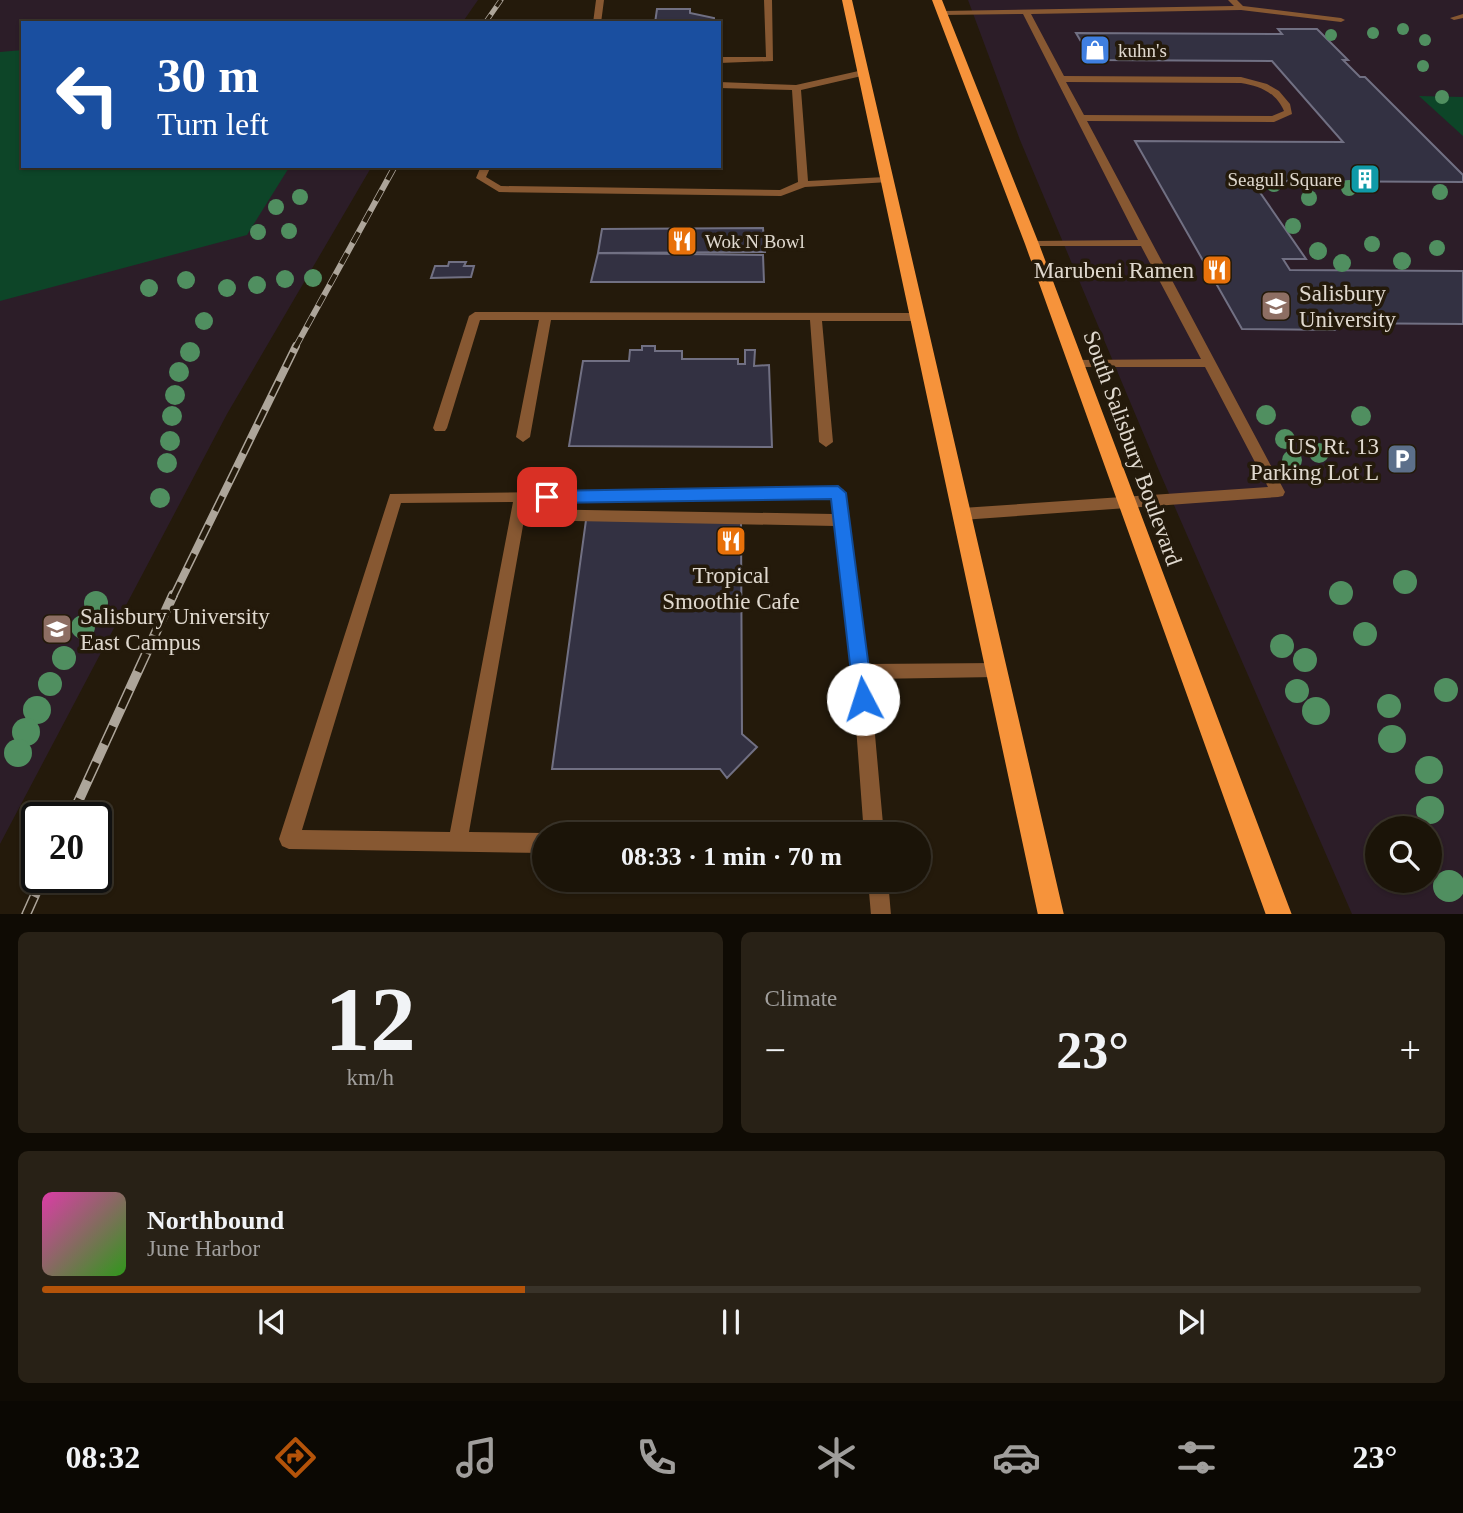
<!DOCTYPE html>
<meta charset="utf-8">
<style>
:root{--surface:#1b1408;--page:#282116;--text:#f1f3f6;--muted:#a09e9c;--line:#393329;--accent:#b45309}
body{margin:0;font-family:"Times New Roman",serif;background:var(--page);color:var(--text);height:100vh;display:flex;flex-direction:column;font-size:26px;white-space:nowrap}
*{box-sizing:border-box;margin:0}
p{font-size:23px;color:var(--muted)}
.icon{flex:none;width:38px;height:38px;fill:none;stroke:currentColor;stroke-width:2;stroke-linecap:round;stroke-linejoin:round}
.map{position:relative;height:914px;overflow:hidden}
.panel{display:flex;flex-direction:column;gap:18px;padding:18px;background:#0f0b04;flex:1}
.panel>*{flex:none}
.top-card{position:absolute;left:21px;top:21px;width:700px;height:147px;border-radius:0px;box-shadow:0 2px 5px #0004,0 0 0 2px var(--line);background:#1a4fa0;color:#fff;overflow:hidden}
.fabs{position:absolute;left:1365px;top:816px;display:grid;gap:14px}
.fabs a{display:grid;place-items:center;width:77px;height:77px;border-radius:50%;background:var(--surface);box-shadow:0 2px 5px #0004,0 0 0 2px var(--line);font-size:35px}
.speed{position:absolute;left:21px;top:802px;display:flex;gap:14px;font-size:35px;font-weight:700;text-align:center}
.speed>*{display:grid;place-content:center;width:91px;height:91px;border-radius:50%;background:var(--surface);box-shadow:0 2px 5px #0004,0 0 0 2px var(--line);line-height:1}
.speed .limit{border:4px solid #111;border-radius:10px;background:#fff;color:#111}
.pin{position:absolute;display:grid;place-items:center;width:60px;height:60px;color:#fff;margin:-30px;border-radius:14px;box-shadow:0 4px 10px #0006}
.me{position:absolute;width:77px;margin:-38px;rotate:355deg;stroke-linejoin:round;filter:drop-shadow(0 0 5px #0008)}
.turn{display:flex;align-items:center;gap:24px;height:147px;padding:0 21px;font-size:32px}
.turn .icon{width:91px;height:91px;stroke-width:2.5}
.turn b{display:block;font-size:49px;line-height:60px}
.big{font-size:52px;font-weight:800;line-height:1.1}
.panel .tile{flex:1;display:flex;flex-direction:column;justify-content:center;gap:10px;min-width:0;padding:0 24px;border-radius:10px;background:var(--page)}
.panel .dial{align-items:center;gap:0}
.dial b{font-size:91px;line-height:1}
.song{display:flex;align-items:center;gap:21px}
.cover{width:84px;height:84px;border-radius:10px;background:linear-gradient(135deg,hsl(320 70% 55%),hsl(110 70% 35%))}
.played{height:7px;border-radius:4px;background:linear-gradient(90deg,var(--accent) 35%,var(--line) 35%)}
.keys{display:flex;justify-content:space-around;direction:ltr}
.heat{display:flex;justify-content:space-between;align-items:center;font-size:38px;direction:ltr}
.panel .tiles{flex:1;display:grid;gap:18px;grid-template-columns:1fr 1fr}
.tile:last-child{grid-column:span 2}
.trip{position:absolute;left:532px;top:822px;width:399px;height:70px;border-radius:35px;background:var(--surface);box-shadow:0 2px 5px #0004,0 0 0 2px var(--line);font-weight:800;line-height:70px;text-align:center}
.menu{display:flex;height:112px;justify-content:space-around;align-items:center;background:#0b0803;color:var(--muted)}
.menu .icon{width:49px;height:49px}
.menu .active{color:var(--accent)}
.menu b{font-size:32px;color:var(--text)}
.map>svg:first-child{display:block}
.education{fill:#2c1d28;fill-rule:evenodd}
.green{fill:#0d4528}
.building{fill:#333142;stroke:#717083;stroke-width:2}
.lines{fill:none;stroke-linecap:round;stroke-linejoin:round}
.service{fill:#875832;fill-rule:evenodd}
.primary{fill:#f6933b;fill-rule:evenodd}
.rail-far3-casing{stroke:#ada59a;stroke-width:5}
.rail-far2-casing{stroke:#ada59a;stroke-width:6}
.rail-far1-casing{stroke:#ada59a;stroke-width:8}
.rail-casing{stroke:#ada59a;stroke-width:10}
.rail-far3{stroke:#241a0b;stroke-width:3.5;stroke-dasharray:10;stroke-linecap:butt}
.rail-far2{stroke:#241a0b;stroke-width:4.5;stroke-dasharray:12;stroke-linecap:butt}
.rail-far1{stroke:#241a0b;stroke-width:5;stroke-dasharray:16;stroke-linecap:butt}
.rail{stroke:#241a0b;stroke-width:7;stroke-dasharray:20;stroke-linecap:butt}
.tree{fill:#508f60}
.route{fill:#1a73e8;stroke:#114b97;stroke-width:2}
.labels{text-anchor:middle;stroke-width:7;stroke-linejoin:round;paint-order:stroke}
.far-poi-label{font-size:19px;fill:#e0d9cf;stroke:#241a0b;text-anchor:start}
.poi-label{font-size:23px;fill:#e0d9cf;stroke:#241a0b;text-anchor:end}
.street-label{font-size:23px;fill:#e0d9cf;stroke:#241a0b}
</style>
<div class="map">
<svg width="1463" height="915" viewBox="0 0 1463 915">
<rect width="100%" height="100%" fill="#241a0b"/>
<!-- education -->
<path class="education" d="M0 0H478L462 23H23V166H372L227 414 0 844Z
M968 0H1463V914H1352L1160 473 1020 140ZM1377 828H1430V880H1377Z"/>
<!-- green -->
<path class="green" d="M23 50V166H290L247 235 0 301V52Z
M1419 96 1463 97V136Z"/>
<!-- building -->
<path class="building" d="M657 9H690V13L714 18V23H655Z
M1278 29H1317L1348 60H1343L1360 77H1365L1463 175V182L1267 181 1265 178H1250L1306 259H1283L1290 270 1463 271V324L1329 323 1334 330 1242 329 1135 141 1343 142 1272 61 1092 60 1076 33 1282 34Z
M763 228 765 252 598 253 602 229Z
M598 253 763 255 764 282H591Z
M449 262H466L464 266H474L471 277 431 278 435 266H448Z
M642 346H655V351H682V359H738V364H745V350H755L754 366 769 365 772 447 569 446 583 361H629L630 350H642Z
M586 520H741L742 734 757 747 727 778 720 769H552Z"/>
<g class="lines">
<!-- service -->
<path class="service" d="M596 0H604L601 23H593Z
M764 0H772L773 61 719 63V57H766Z
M1228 0H1237L1243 6 1341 18 1345 20 1341 22 1241 10 1031 14 1064 76 1241 77 1267 84 1279 91 1290 104 1292 114 1274 122 1087 121 1285 492 1283 496 1278 497 962 520 957 518 955 514 957 510 962 508 1268 487 1205 367H1072L1070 364 1076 360 1201 359 1141 246H1028L1026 244 1032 241 1138 240 1023 14 942 15 938 13 942 11 1234 6ZM1066 82 1241 83C1259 86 1276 92 1284 111L1272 116 1084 115Z
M1463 14V18L1454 20 1450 18Z
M863 70 866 71V75L801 90 808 181 885 177 890 180 889 182 805 187 781 196 499 192 476 178 481 166H491L486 177 501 186 780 190 798 182 792 90 719 88V82L796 85Z
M475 312 917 313 923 317 917 321H822L833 442 826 447 819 442 810 320H551L530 437 523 442 516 437 539 320H480L447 428 445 431H435L433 428 469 316Z
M838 488 843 489 845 493 868 664 997 663 1003 665 1005 670 1003 675 997 677 870 679 884 835H864L852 672 835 526 524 520 469 832 544 833 547 835H544V853L289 849 282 846 279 839 390 494ZM831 498 833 514 526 509 527 502ZM513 502 450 832 302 830 401 503Z
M868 880H888L891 915H871Z"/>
<!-- primary -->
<path class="primary" d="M842 0H852L1064 915H1038Z
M932 0H942L1039 244 1292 915H1266L1025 244Z"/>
<!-- rail-far3 casing -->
<g class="rail-far3-casing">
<path id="rail-far3" d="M485 23 501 0"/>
</g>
<!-- rail-far2 casing -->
<g class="rail-far2-casing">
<path id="rail-far2" d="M295 348 395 166"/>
</g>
<!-- rail-far1 casing -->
<g class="rail-far1-casing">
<path id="rail-far1" d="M173 597 296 346"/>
</g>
<!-- rail casing -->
<g class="rail-casing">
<path id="rail" d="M71 817 173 595
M26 915 43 877"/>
</g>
<!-- rail-far3 -->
<use href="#rail-far3" class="rail-far3"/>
<!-- rail-far2 -->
<use href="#rail-far2" class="rail-far2"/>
<!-- rail-far1 -->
<use href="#rail-far1" class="rail-far1"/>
<!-- rail -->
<use href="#rail" class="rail"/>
</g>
<!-- trees -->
<g class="tree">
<circle cx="1403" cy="29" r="6"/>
<circle cx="1373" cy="33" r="6"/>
<circle cx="1331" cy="35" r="6"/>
<circle cx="1425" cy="40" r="6"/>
<circle cx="1423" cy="66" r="6"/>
<circle cx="1442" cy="97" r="7"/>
<circle cx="1274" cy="184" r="8"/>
<circle cx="1349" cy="188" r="8"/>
<circle cx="1440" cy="192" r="8"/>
<circle cx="300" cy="197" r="8"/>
<circle cx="1309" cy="198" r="8"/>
<circle cx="276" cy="207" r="8"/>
<circle cx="1293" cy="226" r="8"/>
<circle cx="289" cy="231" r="8"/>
<circle cx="258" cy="232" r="8"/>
<circle cx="1372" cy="244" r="8"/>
<circle cx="1437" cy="248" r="8"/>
<circle cx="1318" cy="251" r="9"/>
<circle cx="1402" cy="261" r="9"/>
<circle cx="1342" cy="263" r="9"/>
<circle cx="313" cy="278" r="9"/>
<circle cx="285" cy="279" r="9"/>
<circle cx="186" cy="280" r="9"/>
<circle cx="257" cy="285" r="9"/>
<circle cx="149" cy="288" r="9"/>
<circle cx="227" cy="288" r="9"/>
<circle cx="204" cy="321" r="9"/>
<circle cx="190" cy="352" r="10"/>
<circle cx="179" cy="372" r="10"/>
<circle cx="175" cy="395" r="10"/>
<circle cx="1266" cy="415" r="10"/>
<circle cx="172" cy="416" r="10"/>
<circle cx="1361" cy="416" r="10"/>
<circle cx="1285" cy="439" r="10"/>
<circle cx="170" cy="441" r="10"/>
<circle cx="1319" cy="453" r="10"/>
<circle cx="1292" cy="460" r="10"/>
<circle cx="167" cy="463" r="10"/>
<circle cx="160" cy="498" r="10"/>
<circle cx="1405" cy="582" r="12"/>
<circle cx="1341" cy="593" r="12"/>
<circle cx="96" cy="603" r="12"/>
<circle cx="83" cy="627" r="12"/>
<circle cx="1365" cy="634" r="12"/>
<circle cx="1282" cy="646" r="12"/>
<circle cx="64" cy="658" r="12"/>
<circle cx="1305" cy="660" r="12"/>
<circle cx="50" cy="684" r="12"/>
<circle cx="1446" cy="690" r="12"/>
<circle cx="1297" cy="691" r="12"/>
<circle cx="1389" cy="706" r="12"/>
<circle cx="37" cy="710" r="14"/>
<circle cx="1316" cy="711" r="14"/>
<circle cx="26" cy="732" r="14"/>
<circle cx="1392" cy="739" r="14"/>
<circle cx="18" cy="753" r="14"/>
<circle cx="1429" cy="770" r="14"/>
<circle cx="1430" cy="810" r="14"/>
<circle cx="1449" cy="886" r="16"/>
</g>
<!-- route -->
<path class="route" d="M838 486 846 493 873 699 870 706 863 708 856 706 854 699 831 499 547 503 539 497 547 491Z"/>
<!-- icons -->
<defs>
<g id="shop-square" transform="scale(1.575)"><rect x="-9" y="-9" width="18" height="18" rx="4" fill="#3f7fe0" stroke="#241a0b"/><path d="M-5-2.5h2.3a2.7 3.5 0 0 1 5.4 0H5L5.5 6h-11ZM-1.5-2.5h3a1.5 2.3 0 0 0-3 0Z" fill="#fff"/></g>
<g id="building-square" transform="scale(1.575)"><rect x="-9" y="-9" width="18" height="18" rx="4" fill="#0f9aa8" stroke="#241a0b"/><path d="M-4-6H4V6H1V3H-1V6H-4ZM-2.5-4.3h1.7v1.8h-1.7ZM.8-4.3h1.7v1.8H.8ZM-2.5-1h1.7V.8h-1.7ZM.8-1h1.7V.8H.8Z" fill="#fff"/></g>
<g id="restaurant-square" transform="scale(1.575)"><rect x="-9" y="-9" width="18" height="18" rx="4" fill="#e8710a" stroke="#241a0b"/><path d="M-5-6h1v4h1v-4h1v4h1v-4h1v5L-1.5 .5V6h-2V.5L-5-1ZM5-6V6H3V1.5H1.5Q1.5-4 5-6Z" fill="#fff"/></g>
<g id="university-square" transform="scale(1.575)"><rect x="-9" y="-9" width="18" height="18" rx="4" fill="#8d6e63" stroke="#241a0b"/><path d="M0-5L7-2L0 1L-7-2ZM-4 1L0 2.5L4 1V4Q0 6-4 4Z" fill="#fff"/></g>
<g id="parking-square" transform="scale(1.575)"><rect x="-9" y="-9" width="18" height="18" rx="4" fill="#5c6f8a" stroke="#241a0b"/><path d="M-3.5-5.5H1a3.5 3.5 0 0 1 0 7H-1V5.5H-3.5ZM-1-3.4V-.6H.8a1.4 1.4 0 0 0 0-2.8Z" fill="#fff"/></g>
</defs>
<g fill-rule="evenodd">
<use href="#shop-square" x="1095" y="50"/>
<use href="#building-square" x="1365" y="179"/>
<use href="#restaurant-square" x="682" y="241"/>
<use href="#restaurant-square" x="1217" y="270"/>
<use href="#university-square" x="1276" y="306"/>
<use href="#parking-square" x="1402" y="459"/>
<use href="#restaurant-square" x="731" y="541"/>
<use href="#university-square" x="57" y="629"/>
</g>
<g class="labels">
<!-- far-poi labels -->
<g class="far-poi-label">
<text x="1118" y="57">kuhn's</text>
<text x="1342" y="186" text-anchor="end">Seagull Square</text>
<text x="705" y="248">Wok N Bowl</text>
</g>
<!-- poi labels -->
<g class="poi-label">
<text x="1194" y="278">Marubeni Ramen</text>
<text x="1299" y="301" text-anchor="start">Salisbury<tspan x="1299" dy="26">University</tspan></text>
<text x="1379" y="454">US Rt. 13<tspan x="1379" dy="26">Parking Lot L</tspan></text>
<text x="731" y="583" text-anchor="middle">Tropical<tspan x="731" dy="26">Smoothie Cafe</tspan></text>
<text x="80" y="624" text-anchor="start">Salisbury University<tspan x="80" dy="26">East Campus</tspan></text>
</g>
<!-- street labels -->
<g class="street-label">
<text transform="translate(1133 448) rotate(70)" y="8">South Salisbury Boulevard</text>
</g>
</g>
</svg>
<div class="fabs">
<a><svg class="icon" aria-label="search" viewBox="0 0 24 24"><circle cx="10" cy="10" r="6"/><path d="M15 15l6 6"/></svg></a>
</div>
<div class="speed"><div class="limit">20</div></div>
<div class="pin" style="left:547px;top:497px;background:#d93025"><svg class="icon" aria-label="arrive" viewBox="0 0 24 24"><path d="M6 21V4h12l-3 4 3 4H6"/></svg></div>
<svg class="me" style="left:863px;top:699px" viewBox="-20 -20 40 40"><circle r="19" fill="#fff"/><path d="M0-13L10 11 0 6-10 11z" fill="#1a73e8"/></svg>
<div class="trip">08:33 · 1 min · 70 m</div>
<div class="top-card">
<div class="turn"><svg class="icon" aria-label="left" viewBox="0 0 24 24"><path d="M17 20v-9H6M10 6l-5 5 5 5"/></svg><div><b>30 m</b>Turn left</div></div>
</div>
</div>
<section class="panel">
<div class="tiles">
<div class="tile dial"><b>12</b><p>km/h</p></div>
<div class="tile"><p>Climate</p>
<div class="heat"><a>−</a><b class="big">23°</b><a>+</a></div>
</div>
<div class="tile">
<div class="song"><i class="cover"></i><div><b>Northbound</b><p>June Harbor</p></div></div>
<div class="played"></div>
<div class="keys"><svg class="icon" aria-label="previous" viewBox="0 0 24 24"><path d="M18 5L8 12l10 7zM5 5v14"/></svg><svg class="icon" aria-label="pause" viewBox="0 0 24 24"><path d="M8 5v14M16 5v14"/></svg><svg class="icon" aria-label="next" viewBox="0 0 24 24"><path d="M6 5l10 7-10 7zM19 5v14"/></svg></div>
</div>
</div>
</section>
<nav class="menu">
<b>08:32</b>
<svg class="icon active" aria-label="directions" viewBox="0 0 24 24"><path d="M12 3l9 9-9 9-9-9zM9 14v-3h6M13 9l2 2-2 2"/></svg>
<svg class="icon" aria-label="music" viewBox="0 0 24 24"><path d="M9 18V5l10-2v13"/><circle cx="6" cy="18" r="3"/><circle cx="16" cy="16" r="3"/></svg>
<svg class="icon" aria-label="phone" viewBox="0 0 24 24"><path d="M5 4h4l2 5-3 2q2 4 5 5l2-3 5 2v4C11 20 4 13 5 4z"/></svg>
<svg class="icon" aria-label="climate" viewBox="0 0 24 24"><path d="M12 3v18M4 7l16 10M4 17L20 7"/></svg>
<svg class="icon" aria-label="car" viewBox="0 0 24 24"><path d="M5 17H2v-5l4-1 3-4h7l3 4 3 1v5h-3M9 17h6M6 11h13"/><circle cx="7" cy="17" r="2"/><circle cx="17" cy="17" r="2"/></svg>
<svg class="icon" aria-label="filters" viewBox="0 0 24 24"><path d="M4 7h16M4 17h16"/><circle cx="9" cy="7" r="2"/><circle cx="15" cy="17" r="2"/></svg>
<b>23°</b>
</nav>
